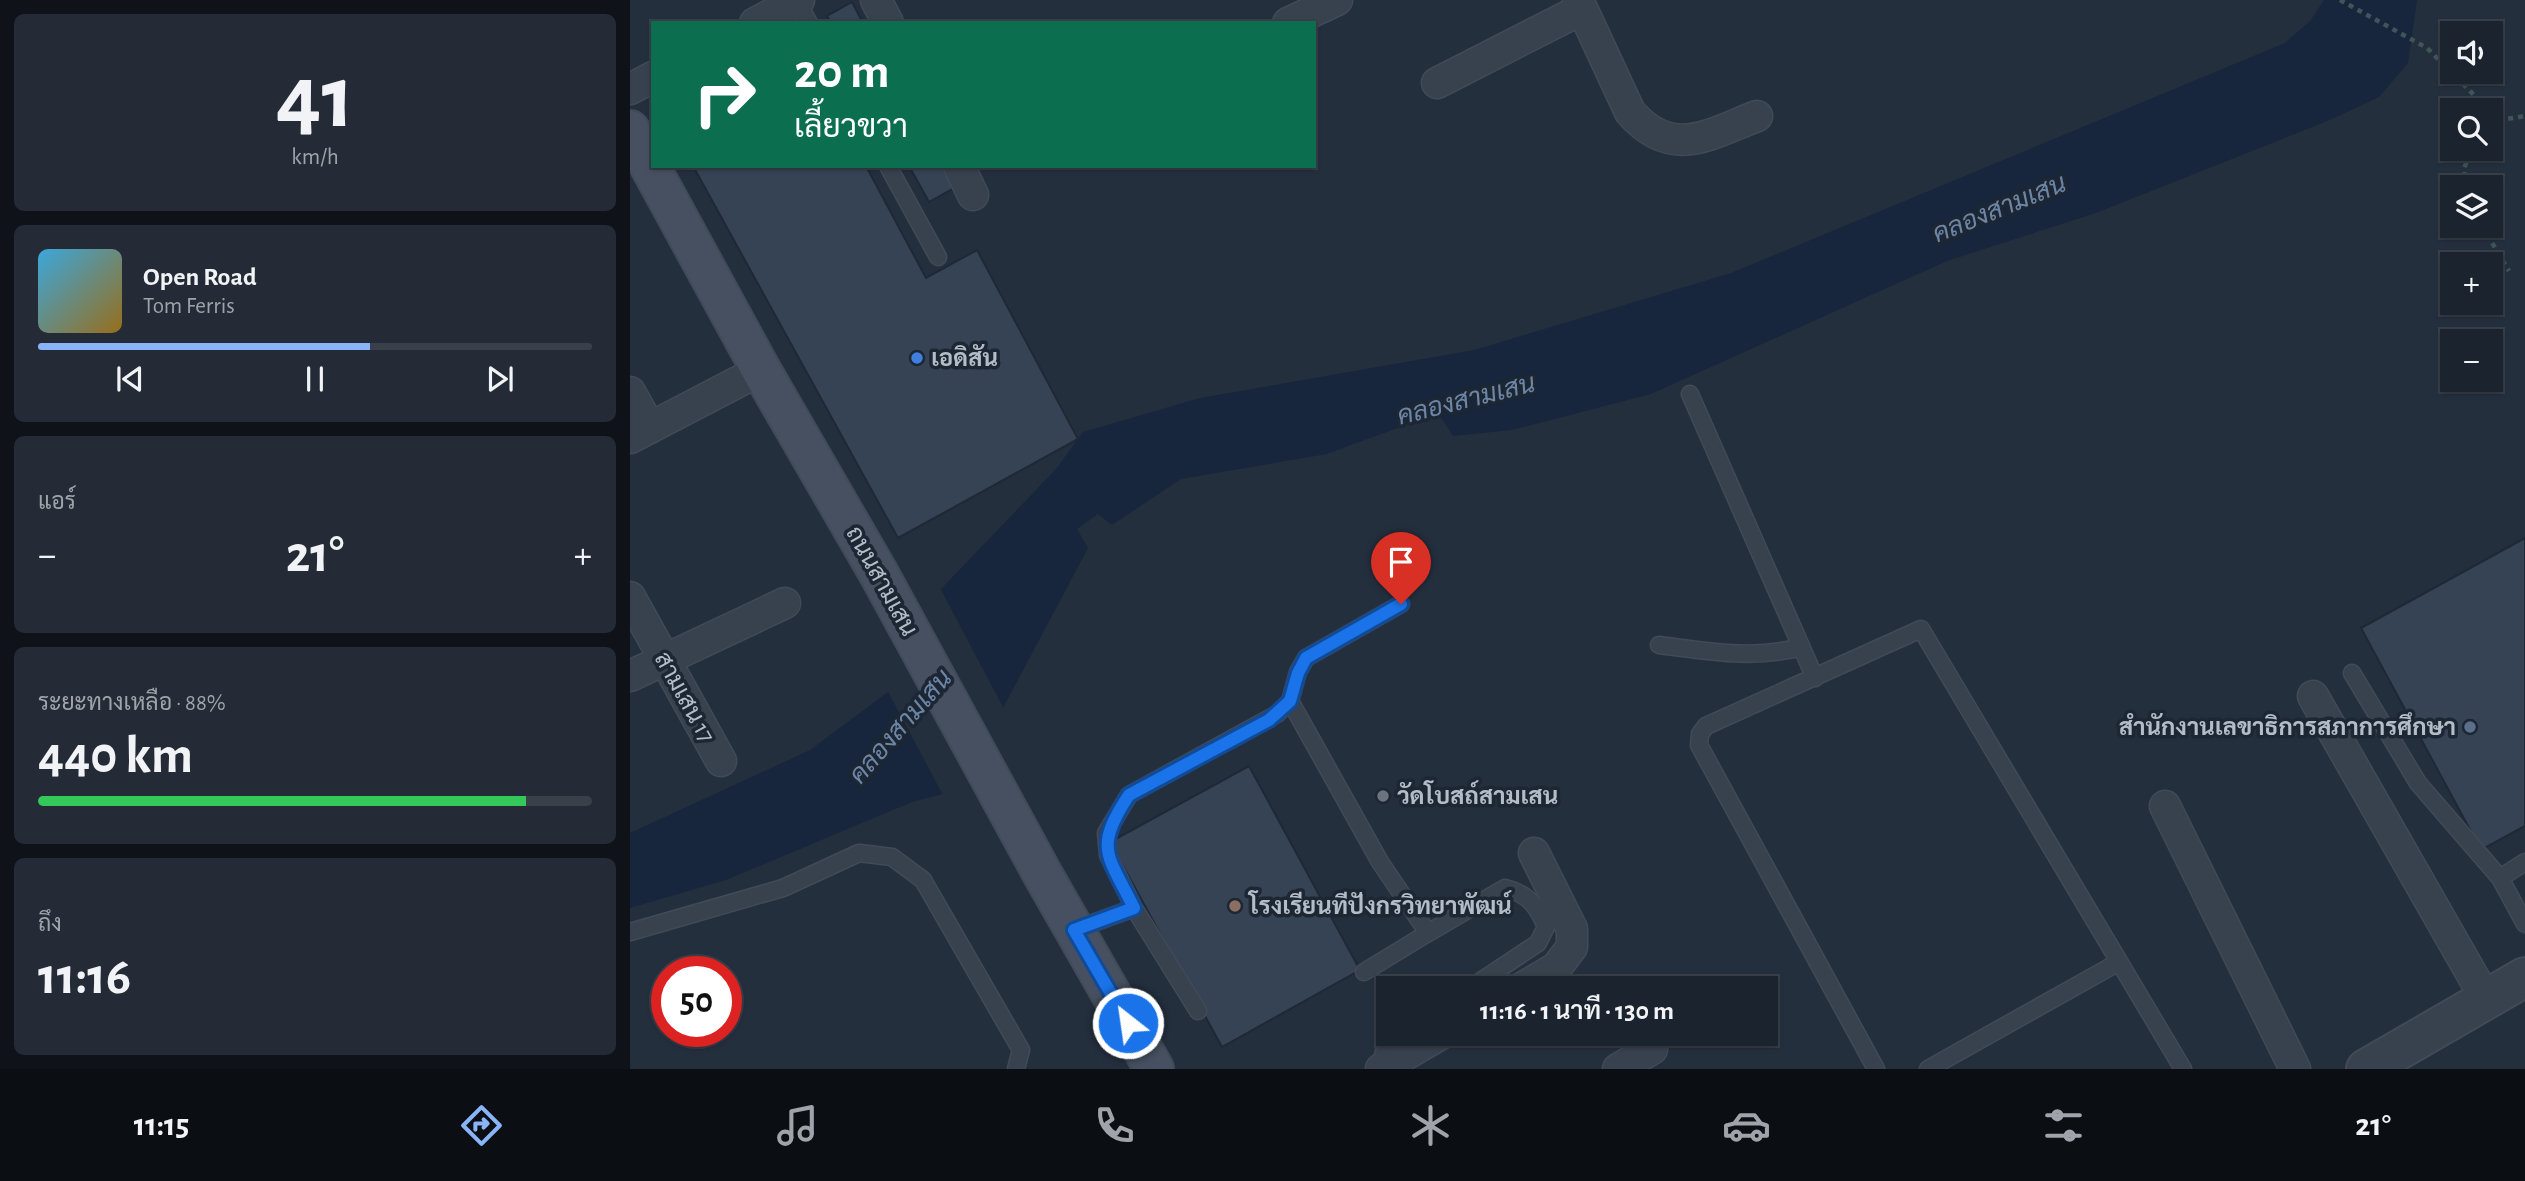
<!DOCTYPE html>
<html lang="th">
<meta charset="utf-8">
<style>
:root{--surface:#1b232e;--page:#242b36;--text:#f1f3f6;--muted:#a0a4aa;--line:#39404a;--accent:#8ab4f8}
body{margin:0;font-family:"Alegreya Sans",Sarabun,sans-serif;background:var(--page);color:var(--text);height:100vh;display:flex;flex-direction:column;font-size:26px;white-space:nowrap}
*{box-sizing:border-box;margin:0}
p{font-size:23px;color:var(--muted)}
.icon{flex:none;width:38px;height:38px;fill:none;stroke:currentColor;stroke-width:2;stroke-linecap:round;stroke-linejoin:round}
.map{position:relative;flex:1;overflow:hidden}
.panel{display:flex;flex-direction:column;gap:14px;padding:14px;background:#0f1319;width:630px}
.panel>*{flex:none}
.banner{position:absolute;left:21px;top:21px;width:665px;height:147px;border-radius:0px;box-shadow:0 2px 5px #0004,0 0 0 2px var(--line);background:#0b6e4f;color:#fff;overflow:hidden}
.fabs{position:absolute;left:1810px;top:21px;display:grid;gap:14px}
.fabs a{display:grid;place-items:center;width:63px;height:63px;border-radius:0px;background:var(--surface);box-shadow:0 2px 5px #0004,0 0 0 2px var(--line);font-size:35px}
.speed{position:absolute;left:21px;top:956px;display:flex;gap:14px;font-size:35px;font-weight:700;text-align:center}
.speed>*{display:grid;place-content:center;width:91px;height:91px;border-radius:50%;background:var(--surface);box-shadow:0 2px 5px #0004,0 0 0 2px var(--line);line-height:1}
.speed .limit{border:10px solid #d22;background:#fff;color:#111}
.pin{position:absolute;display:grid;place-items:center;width:60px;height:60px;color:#fff;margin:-72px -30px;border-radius:50% 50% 50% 0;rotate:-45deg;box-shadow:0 0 7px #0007}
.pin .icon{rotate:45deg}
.me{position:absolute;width:77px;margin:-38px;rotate:330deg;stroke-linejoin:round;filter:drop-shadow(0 0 5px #0008)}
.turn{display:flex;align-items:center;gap:24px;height:147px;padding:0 28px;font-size:32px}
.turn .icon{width:91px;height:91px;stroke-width:2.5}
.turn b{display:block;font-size:49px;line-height:60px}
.big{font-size:52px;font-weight:600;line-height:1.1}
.panel .widget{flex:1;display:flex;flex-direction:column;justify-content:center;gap:10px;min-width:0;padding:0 24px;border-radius:10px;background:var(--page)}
.panel .dial{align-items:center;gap:0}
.dial b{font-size:91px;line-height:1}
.song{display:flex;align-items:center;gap:21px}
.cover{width:84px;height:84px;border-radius:10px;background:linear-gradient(135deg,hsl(200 70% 55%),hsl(40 70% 35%))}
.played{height:7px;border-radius:4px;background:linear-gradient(90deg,var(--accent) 60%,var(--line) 60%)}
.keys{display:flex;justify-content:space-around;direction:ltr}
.heat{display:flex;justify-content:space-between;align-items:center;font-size:38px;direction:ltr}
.charge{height:10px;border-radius:5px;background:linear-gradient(90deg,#34c759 88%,var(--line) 0)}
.trip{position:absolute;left:746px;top:976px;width:402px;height:70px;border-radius:0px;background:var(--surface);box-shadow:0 2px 5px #0004,0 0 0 2px var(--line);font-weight:600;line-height:70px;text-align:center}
.menu{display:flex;height:112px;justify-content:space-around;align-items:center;background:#0b0e12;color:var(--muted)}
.menu .icon{width:49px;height:49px}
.menu .on{color:var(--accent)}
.menu b{font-size:32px;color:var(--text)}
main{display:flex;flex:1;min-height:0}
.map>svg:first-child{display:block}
.water{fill:#17263c}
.pier{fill:#242f3e}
.building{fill:#364354;stroke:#1f2835;stroke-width:2}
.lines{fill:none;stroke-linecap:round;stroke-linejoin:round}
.service-casing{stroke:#414a57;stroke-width:19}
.minor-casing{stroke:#414a57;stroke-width:33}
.tertiary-casing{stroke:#414a57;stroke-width:42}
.secondary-casing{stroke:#414a57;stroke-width:42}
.path{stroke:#3f5557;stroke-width:4.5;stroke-dasharray:5 5;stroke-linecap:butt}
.service{stroke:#38414e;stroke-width:16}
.minor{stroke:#38414e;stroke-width:30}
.tertiary{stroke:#38414e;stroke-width:38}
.secondary{stroke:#465061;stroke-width:38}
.route-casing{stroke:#114b97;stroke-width:18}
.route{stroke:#1a73e8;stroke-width:12}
.shop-dot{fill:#3f7fe0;stroke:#1d2633;stroke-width:2.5}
.service-dot{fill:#5c6f8a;stroke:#1d2633;stroke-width:2.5}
.worship-dot{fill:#6b7280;stroke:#1d2633;stroke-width:2.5}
.education-dot{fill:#8d6e63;stroke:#1d2633;stroke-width:2.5}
.labels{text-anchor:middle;stroke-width:7;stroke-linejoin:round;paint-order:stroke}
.poi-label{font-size:24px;font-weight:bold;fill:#b4bcc9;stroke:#1d2633;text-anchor:start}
.street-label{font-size:24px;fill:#b4bcc9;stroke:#1d2633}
.water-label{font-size:26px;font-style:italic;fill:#6d86a8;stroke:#1d2633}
</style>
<main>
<section class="panel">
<div class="widget dial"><b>41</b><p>km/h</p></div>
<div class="widget">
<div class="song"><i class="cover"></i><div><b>Open Road</b><p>Tom Ferris</p></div></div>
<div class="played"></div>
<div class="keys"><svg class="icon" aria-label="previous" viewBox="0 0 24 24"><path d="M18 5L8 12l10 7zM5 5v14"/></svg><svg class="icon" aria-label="pause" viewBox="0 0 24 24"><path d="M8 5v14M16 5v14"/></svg><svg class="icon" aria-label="next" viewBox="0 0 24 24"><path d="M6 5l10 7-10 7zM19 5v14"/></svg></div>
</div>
<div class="widget"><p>แอร์</p>
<div class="heat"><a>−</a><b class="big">21°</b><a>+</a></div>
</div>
<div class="widget"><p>ระยะทางเหลือ · 88%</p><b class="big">440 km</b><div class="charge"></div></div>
<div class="widget"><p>ถึง</p><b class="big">11:16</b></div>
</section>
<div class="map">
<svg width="1895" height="1069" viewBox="0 0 1895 1069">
<rect width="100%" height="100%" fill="#242f3e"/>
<!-- water -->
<path class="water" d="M1694 0H1787L1778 63 1749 97 1700 120 1466 213 1317 261 1021 394 882 430 823 436 808 413 697 454 551 479 482 525 468 514 447 529 458 548 373 708 321 792 282 802 96 880 0 908V833L180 750 258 692 311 589 426 469 453 432 570 398 844 350 1101 273 1655 43 1680 21Z"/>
<!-- pier -->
<path class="pier" d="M309 586 375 711 324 794 314 797 256 688Z"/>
<!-- building -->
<path class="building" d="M222 2 233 23H201L197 16Z
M63 166H236L296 278 347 250 448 439 268 538Z
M279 166H312L324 188 299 202Z
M1895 538V826L1851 850 1731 628Z
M619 766 730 970 592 1047 480 842Z"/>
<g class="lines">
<!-- service casing -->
<g class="service-casing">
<path id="service" d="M167 1 179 23
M258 166 308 257
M1060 394 1185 678
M1029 645C1077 651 1124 660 1171 647
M1722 673 1788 783 1870 878 1895 924
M660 701 750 862 798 933 875 888C898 894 907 905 916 927L908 943 839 989
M1870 878 1895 862
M504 908 568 1011
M444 930 504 908 478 855 476 833 499 795 647 714 660 701 668 672 676 658 771 604
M0 932 153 888 229 853 262 857 293 880 391 1050 386 1069
M734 972 798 933
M755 1066C749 1050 758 1043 771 1034
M1246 1069 1069 745 1070 734 1076 726 1291 629 1553 1069
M1298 1069 1489 962"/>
</g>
<!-- minor casing -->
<g class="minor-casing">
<path id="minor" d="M246 0 258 23
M948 0 1000 112C1042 160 1078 135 1127 116
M125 23 169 0
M658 23 707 0
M807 83 952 9
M0 89 23 77
M329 166 343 195
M0 392 20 428
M0 438 131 370
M0 597 91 761
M0 676 155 603
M1683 696 1856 999
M1535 806 1665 1069
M890 989 926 968 942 947V929L904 853
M751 1069 811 1034
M988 1069 1022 1049"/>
</g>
<!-- tertiary casing -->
<g class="tertiary-casing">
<path id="tertiary" d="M1736 1069 1895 977"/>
</g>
<!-- secondary casing -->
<g class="secondary-casing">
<path id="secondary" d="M0 130 131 370 249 574 413 875 524 1069"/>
</g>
<!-- path -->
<path class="path" d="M1710 0 1797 48 1859 110
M1860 111 1877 119 1895 116
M1835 187 1834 168 1843 149
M1852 226 1879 271"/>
<!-- service -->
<use href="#service" class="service"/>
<!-- minor -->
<use href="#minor" class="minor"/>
<!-- tertiary -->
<use href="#tertiary" class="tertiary"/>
<!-- secondary -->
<use href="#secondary" class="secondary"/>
</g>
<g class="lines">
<!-- route casing -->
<g class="route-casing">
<path id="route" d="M498 1023 444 930 504 908C478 855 463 849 499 795L639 720 660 701 668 673 676 658 771 604"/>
</g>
<!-- route -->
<use href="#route" class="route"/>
</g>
<!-- markers -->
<circle class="shop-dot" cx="287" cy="358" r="7"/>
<circle class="service-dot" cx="1840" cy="727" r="7"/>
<circle class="worship-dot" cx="753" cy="796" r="7"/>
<circle class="education-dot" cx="605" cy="906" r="7"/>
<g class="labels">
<!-- poi labels -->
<g class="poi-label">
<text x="301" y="366">เอดิสัน</text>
<text x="1826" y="735" text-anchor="end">สำนักงานเลขาธิการสภาการศึกษา</text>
<text x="767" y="804">วัดโบสถ์สามเสน</text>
<text x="619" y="914">โรงเรียนทีปังกรวิทยาพัฒน์</text>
</g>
<!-- street labels -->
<g class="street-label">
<text transform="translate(252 581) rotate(61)" y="8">ถนนสามเสน</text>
<text transform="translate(55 697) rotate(61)" y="8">สามเสน 17</text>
</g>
<!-- water labels -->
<g class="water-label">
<text transform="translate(1369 208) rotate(-22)" y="9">คลองสามเสน</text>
<text transform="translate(836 399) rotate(-14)" y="9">คลองสามเสน</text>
<text transform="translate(270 726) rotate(-49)" y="9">คลองสามเสน</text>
</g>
</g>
</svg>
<div class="fabs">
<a><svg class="icon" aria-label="sound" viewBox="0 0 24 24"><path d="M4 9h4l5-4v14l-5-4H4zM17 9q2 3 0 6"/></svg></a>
<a><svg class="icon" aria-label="search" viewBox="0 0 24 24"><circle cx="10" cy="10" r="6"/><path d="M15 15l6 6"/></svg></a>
<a><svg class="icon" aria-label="layers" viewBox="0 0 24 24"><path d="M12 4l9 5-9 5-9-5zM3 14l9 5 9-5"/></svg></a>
<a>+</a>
<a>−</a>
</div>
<div class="speed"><div class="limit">50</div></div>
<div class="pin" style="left:771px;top:604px;background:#d93025"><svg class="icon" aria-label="arrive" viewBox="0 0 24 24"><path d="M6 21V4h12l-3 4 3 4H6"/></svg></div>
<svg class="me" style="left:498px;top:1023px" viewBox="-20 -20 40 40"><circle r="17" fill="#1a73e8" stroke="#fff" stroke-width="3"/><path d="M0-11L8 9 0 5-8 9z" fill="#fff"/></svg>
<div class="trip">11:16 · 1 นาที · 130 m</div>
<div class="banner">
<div class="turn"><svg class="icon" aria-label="right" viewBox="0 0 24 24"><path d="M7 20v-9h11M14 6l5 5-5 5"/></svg><div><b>20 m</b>เลี้ยวขวา</div></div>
</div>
</div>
</main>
<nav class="menu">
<b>11:15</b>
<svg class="icon on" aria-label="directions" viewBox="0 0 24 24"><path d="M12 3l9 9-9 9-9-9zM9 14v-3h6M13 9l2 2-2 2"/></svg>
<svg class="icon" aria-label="music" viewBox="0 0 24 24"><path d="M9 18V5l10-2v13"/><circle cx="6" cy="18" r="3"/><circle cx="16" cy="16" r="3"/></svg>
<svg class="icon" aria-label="phone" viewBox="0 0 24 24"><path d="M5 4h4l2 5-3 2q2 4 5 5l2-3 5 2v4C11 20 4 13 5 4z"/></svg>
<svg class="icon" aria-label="climate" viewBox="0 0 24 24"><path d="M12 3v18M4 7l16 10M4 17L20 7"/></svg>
<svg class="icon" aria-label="car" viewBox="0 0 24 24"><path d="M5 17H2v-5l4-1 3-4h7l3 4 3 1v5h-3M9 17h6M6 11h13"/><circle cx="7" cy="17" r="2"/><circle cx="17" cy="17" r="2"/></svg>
<svg class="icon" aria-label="filters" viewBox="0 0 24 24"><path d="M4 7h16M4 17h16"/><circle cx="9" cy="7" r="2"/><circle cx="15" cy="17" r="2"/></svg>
<b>21°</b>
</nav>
